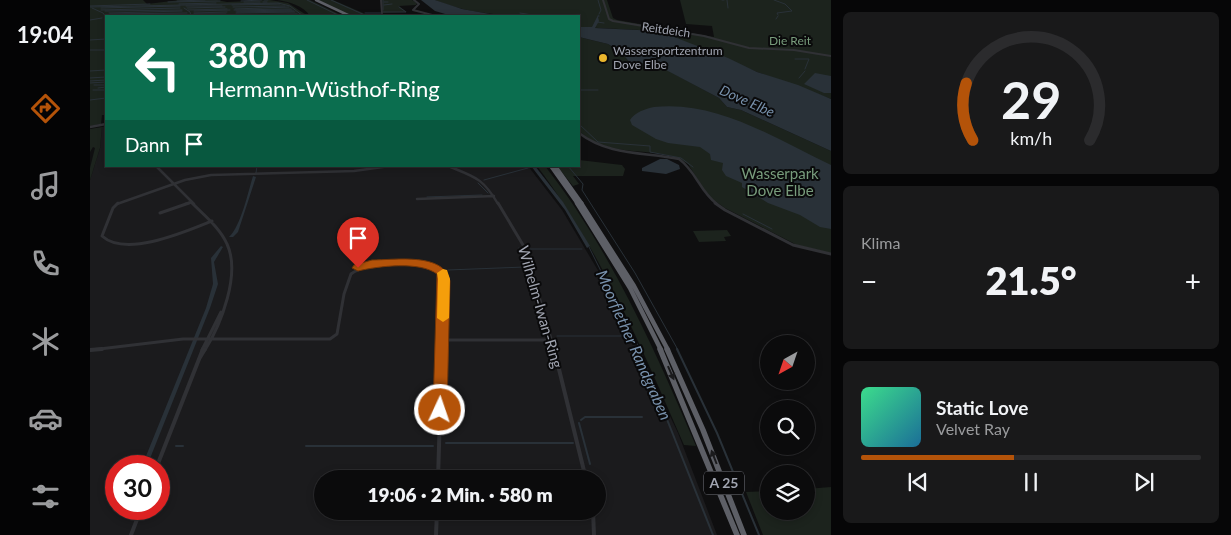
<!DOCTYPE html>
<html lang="de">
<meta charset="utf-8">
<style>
:root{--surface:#0b0b0c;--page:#19191a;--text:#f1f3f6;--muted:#9a9b9d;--line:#2b2b2d;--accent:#b45309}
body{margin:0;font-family:Lato,sans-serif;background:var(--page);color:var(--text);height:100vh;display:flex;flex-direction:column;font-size:19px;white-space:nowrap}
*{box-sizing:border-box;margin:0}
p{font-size:16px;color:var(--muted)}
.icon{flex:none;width:28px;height:28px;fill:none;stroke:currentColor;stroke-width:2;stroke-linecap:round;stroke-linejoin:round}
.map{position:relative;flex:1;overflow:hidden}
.panel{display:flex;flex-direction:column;gap:12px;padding:12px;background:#060607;width:400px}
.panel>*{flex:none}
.guide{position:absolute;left:15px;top:15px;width:475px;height:152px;border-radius:0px;box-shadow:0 2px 8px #0003,0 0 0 1px var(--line);background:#0b6e4f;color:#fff;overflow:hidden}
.needle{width:32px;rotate:220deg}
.fabs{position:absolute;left:670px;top:335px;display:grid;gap:10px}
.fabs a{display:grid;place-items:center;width:55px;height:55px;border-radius:50%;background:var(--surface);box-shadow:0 2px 8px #0003,0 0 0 1px var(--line);font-size:25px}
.speed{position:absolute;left:15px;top:455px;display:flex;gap:10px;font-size:25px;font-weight:700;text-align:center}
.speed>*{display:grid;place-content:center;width:65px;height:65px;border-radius:50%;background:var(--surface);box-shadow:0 2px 8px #0003,0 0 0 1px var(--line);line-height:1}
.speed .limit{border:8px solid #d22;background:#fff;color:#111}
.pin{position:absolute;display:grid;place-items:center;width:42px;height:42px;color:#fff;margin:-51px -21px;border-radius:50% 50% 50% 0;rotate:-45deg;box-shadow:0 0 5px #0007}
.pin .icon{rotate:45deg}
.me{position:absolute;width:55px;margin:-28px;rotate:3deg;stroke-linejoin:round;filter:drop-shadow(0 0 4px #0008)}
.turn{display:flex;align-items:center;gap:18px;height:105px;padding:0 20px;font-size:22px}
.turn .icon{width:65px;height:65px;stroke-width:2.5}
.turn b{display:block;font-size:35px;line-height:42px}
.then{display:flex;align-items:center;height:48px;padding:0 20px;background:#0003;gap:10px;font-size:19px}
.big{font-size:38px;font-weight:800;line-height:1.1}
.panel .tile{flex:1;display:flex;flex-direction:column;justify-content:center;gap:8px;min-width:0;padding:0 18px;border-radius:8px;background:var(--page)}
.panel .dial{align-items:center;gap:0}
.dial svg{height:130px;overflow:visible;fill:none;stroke:var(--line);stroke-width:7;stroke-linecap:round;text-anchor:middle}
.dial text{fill:var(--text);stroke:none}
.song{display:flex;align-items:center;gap:15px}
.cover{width:60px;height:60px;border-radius:8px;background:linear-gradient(135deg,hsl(150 70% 55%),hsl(200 70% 35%))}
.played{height:5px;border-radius:2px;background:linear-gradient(90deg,var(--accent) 45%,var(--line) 45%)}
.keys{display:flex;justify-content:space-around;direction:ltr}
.heat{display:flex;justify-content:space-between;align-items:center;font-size:28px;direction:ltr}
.trip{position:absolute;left:224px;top:470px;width:292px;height:50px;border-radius:25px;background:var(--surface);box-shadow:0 2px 8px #0003,0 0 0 1px var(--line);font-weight:800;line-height:50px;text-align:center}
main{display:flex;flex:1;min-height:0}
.tabs{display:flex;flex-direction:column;width:90px;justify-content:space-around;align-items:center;background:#040405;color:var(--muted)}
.tabs .icon{width:35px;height:35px}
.tabs .active{color:var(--accent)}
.tabs b{font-size:22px;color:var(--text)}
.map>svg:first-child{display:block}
.built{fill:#1b1b1d;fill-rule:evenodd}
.green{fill:#1c231d}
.water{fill:#293138}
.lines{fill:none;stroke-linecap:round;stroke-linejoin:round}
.stream-far1{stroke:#293138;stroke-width:1}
.stream{stroke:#293138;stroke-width:2}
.minor-far3{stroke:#303135;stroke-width:2}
.minor-far2{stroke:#303135;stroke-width:2.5}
.minor-far1{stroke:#303135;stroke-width:3}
.minor{stroke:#303135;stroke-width:4}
.highway-far3{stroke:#5d5f66;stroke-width:2.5}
.highway-far2{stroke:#5d5f66;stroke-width:4}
.highway-far1{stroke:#5d5f66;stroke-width:4.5}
.highway{stroke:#5d5f66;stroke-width:5.5}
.oneway{fill:#1b1b1d}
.route{fill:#b45309;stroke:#753606}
.slow{fill:#f59e0b}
.poi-dot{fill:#eab62d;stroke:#0a0a0b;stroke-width:2}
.labels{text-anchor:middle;stroke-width:4;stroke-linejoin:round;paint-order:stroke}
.far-street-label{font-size:12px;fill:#a1a5b1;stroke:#0a0a0b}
.far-park-label{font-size:12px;fill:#789c7c;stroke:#0a0a0b}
.far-poi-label{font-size:12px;fill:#a1a5b1;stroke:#0a0a0b;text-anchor:start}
.far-water-label{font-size:14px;font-style:italic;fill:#7891ac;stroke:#0a0a0b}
.shield{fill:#0a0a0b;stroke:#74767f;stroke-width:1}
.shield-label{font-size:14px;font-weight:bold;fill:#a1a5b1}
.park-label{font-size:15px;fill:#789c7c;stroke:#0a0a0b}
.street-label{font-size:15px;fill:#a1a5b1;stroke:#0a0a0b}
.water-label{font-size:16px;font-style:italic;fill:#7891ac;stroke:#0a0a0b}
</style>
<main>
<nav class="tabs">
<b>19:04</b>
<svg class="icon active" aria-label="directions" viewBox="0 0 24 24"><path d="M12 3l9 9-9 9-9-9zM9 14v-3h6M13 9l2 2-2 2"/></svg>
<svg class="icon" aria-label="music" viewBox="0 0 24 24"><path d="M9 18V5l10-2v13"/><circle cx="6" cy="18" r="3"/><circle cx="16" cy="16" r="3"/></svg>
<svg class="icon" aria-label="phone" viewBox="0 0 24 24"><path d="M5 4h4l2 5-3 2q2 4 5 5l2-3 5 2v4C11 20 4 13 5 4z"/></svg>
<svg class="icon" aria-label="climate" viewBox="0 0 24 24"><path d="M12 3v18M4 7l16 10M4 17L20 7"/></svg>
<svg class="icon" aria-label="car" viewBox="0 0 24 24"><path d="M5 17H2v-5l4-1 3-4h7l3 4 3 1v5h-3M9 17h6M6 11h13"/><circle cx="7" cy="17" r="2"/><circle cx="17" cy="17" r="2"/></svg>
<svg class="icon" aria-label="filters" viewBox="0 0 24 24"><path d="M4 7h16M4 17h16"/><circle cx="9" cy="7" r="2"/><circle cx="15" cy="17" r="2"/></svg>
</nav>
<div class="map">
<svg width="741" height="535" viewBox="0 0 741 535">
<rect width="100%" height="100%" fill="#0f0f10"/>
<!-- built -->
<path class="built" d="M16 126V166H438L472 210 522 294 588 433 627 535H0V180L10 148 12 127ZM26 466H69V509H26ZM232 479H508V511H232Z"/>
<!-- green -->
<path class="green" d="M0 0H53L57 4 90 0H127L137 2 180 0 198 3 218 16H16V115H12L11 124 0 126Z
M187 0H220L253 16H220C213 5 199 2 187 0Z
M228 0H243L280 16H262Z
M292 0H322L327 3 326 5 309 6 317 12 292 13 293 12Z
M345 0H517L523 18 527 20 624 37 622 26 596 24 590 0H741V99L667 72 569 31 489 27V16C439 16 391 19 345 0Z
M489 37 518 44 526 49 546 57H535L541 64 561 63 577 70 629 98 637 107 651 110 741 151V253L707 245 635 208 618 196 598 164C569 143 523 162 489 131Z
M12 127 10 148 0 180V168L5 148 3 147 0 152V129Z
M489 160 532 165 535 169 533 176H483L489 184 483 186 467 166H489Z
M447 166H455C520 249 565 350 606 446L594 445C552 348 511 251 447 166Z
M637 230 641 236 634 237 636 241 609 242 603 231Z
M741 487V535H673L656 492 679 491V511H716V489Z"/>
<!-- water -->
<path class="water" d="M331 0H345L372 9 411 16H362L345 11Z
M508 15 510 16 508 17 509 21 505 28 569 31 638 58 667 72 708 85 741 99V151L651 110 637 107 629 98 576 70 561 63 541 64 535 57H546L526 49 518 44 489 37V27H502Z
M725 73 741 76V93H734L714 84Z
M564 107C627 100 686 139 741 165V229L730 227 710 215 678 203 652 187V183L636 176 632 170 633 163 621 160 620 154 610 147 578 143 566 139 542 125 540 120C545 112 555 109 564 107Z
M570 159H577L589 165 590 169 576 174 552 171V168Z
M441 166H445L473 202 500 246 497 248 475 210Z
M163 176 166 177 148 232 143 237H139C151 226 158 192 163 176Z
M131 246 133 247 124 262 128 284 120 308 57 466H52L116 308 123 284 121 258Z"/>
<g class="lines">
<!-- stream-far1 -->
<path class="stream-far1" d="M174 0H178
M217 0 250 16
M241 0 277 16
M293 0V10
M508 0 511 10 509 14
M632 0H634
M637 0 638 8
M684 0 695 4 702 11 687 13 688 15
M87 1 115 0
M151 1 172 0
M78 2 130 1
M154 2H170
M173 2H177
M294 2H298
M89 4 126 3
M142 5 190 4
M294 5 302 4
M0 6 60 4
M96 6H132
M0 7 188 3 200 6 213 16
M143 7 195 6
M2 8 13 13 16 17
M11 8 90 6
M94 8 100 12 101 16
M97 8 135 7
M145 9 199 7
M11 10 90 8
M98 10 137 9
M144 10 201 9
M15 11 92 10
M104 11 140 10
M146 11 202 10
M147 12 204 11
M293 12H316L309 7
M19 13 92 11
M104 13 137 12
M146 13 205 12
M275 13H292
M430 13 442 15
M20 14 97 13
M104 14H136
M146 15 207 14
M21 16 96 15
M89 16H98
M104 16 137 15
M169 16 209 15
M686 19 688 16
M0 20 12 18
M507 22 514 23
M0 40 16 39
M0 50H16
M705 59H719L715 69
M0 71 16 70
M0 78 16 77
M709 78 715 71
M0 81 16 80
M0 83 16 82
M4 85H16
M8 88 16 87
M3 90H16
M489 90H508
M0 100 16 98
M16 111V113
M489 124 508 142 560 146V152L591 158 603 167
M478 166 493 184 492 190 545 273 588 350
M166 173 167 166
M394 180 438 168
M388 183 398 193
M337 197 392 195
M653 214 682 229
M499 247 550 350
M440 249H492
M358 270 435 267 429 248
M467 336H536"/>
<!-- stream -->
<path class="stream" d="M549 349 623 535
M587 349 627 433 669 535
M491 420 495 417H552
M489 423 500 464
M356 443H483
M86 446H93
M216 446H343"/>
<!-- minor-far3 -->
<path class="minor-far3" d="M291 0 292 13
M324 0 329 4 323 10 346 16
M513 0 519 19 523 21 614 36 659 48 704 50 741 56"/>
<!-- minor-far2 -->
<path class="minor-far2" d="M0 127 16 124
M489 133C519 156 554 152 589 159 606 171 610 192 627 204
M66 166 104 204
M358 166C385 177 393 178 408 204
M327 199 404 196
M27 204 95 180 121 175 264 171 300 166
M95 204 102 202"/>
<!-- minor-far1 -->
<path class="minor-far1" d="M28 203 23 208 12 236C36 258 97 231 122 221
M102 203C115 216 130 228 137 244 151 274 131 324 115 350
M408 203 436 250 464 350
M625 203 635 210 703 245 741 254
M70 213 99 203
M352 340H462
M1 350 93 339H240L247 334 254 294 261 274C277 261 348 253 354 279L352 350
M112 350 131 312"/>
<!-- minor -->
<path class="minor" d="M464 349 496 479
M0 350 12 349
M109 359 115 349
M67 466 113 349
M348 479 352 349
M503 511 504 535
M41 535 51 509
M346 535 347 511"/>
<!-- highway-far3 -->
<path class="highway-far3" d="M226 0 260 16"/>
<!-- highway-far2 -->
<path class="highway-far2" d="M461 166 488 204
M465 166 492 204"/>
<!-- highway-far1 -->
<path class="highway-far1" d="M487 203 540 288 571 350
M491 203 544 286 578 350"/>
<!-- highway -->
<path class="highway" d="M570 349 647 535
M577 349 613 430 654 535"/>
</g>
<!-- one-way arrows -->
<defs><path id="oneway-solid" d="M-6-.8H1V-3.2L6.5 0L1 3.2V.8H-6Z" transform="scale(1.25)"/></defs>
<g class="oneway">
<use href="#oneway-solid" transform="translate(581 373) rotate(66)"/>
<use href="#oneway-solid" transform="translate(624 457) rotate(-111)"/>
</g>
<!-- route -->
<path class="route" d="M282 260C305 260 354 252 360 281L357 410 355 414 350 416 345 414 343 410 347 274C330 261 288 266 268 271L262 268 264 265Z"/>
<!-- slow -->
<path class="slow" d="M353 269 357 270 360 279 359 318 353 322 347 318 348 279 347 273Z"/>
<!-- markers -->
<circle class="poi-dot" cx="513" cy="58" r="5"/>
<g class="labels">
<!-- far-street labels -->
<g class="far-street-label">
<text transform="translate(576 30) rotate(8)" y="4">Reitdeich</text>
</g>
<!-- far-park labels -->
<g class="far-park-label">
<text x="700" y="45">Die Reit</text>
</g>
<!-- far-poi labels -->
<g class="far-poi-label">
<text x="523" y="55">Wassersportzentrum<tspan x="523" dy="14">Dove Elbe</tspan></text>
</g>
<!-- far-water labels -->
<g class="far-water-label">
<text transform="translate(657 101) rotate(24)" y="5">Dove Elbe</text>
</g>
<!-- shield labels -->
<rect class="shield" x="614" y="471.5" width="40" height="23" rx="4"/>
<g class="shield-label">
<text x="634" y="488">A 25</text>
</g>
<!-- park labels -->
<g class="park-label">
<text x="690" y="179">Wasserpark<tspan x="690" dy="17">Dove Elbe</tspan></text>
</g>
<!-- street labels -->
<g class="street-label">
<text transform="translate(450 307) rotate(74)" y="5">Wilhelm-Iwan-Ring</text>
</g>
<!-- water labels -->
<g class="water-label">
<text transform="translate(544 345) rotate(66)" y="6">Moorflether Randgraben</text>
</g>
</g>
</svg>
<div class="fabs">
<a><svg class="needle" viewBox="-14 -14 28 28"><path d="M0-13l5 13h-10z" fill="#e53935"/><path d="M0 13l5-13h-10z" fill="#9a9b9d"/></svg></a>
<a><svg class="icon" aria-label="search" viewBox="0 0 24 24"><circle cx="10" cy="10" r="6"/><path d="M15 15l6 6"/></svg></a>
<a><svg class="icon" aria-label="layers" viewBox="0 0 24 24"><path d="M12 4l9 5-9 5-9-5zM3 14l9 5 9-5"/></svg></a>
</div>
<div class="speed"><div class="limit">30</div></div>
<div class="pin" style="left:268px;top:268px;background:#d93025"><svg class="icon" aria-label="arrive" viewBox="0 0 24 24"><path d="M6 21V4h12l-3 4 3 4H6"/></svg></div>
<svg class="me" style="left:350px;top:410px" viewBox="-20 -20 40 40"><circle r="17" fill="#b45309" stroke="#fff" stroke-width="3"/><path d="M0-11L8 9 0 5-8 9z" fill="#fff"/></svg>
<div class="trip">19:06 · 2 Min. · 580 m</div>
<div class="guide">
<div class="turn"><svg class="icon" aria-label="left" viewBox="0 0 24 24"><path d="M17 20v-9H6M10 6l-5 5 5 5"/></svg><div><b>380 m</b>Hermann-Wüsthof-Ring</div></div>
<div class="then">Dann<svg class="icon" aria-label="arrive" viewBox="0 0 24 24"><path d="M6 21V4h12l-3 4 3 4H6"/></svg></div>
</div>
</div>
<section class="panel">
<div class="tile dial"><svg viewBox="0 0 100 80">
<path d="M14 69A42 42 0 1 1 86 69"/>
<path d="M14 69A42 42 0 0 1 10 34" stroke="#b45309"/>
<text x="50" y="56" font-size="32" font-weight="700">29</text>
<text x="50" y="72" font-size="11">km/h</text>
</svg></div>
<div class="tile"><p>Klima</p>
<div class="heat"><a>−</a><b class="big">21.5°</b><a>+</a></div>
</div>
<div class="tile">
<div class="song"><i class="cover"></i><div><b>Static Love</b><p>Velvet Ray</p></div></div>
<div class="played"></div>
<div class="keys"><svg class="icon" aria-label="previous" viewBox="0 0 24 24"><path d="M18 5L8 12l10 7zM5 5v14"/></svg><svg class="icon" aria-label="pause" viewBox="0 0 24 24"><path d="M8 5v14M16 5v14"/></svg><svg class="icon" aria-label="next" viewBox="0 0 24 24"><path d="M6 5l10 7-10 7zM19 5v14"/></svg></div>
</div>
</section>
</main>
